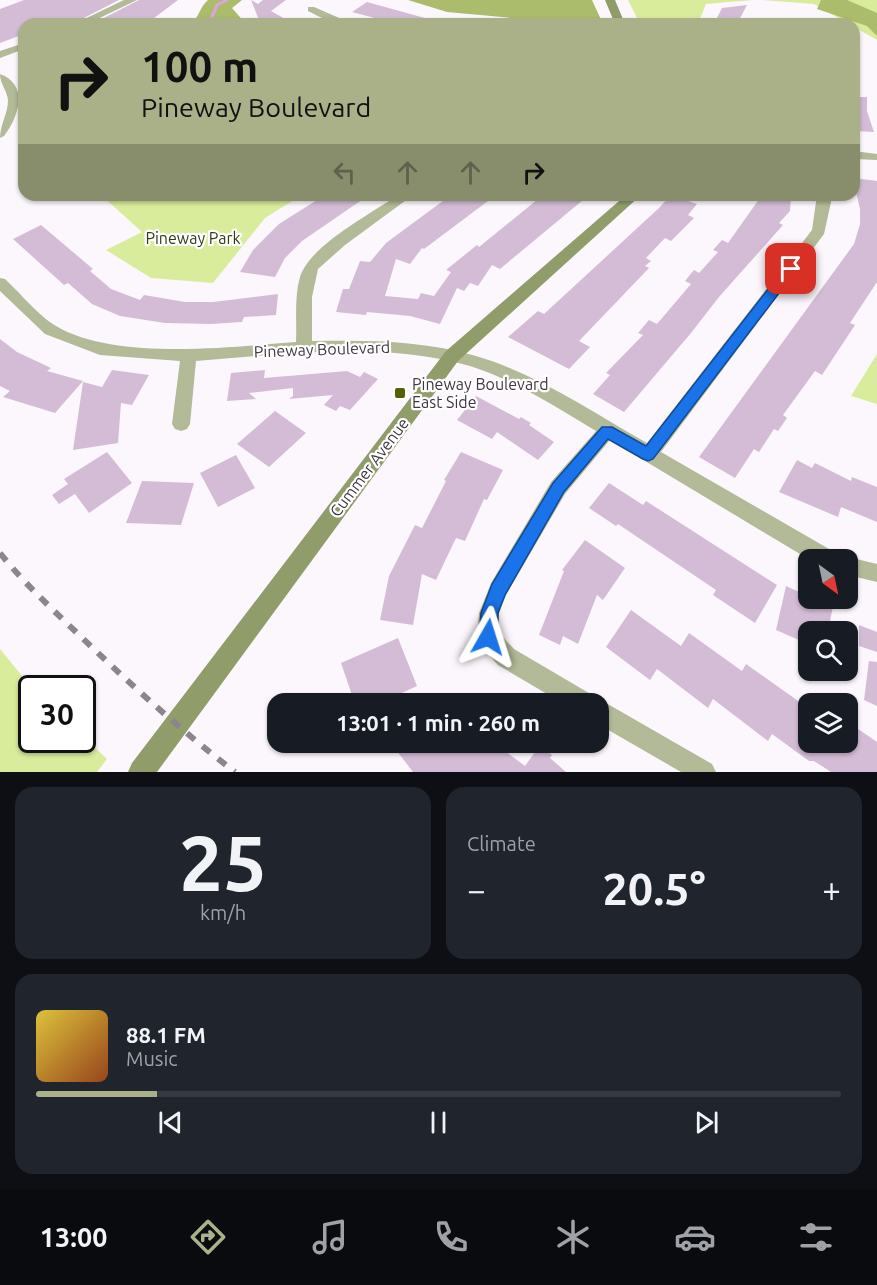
<!DOCTYPE html>
<meta charset="utf-8">
<style>
:root{--surface:#171b24;--page:#20242c;--text:#f1f3f6;--muted:#9ea1a6;--line:#363941;--accent:#aab188}
body{margin:0;font-family:Ubuntu,sans-serif;background:var(--page);color:var(--text);height:100vh;display:flex;flex-direction:column;font-size:22px;white-space:nowrap}
*{box-sizing:border-box;margin:0}
p{font-size:20px;color:var(--muted)}
.icon{flex:none;width:33px;height:33px;fill:none;stroke:currentColor;stroke-width:2;stroke-linecap:round;stroke-linejoin:round}
.map{position:relative;height:772px;overflow:hidden}
.details{display:flex;flex-direction:column;gap:15px;padding:15px;background:#0d0f14;flex:1}
.details>*{flex:none}
.top-card{position:absolute;left:18px;top:18px;width:842px;height:183px;border-radius:18px;box-shadow:0 2px 4px #0004;background:#aab188;color:#111;overflow:hidden}
.needle{width:39px;rotate:147deg}
.tools{position:absolute;left:798px;top:549px;display:grid;gap:12px}
.tools a{display:grid;place-items:center;width:60px;height:60px;border-radius:12px;background:var(--surface);box-shadow:0 2px 4px #0004;font-size:30px}
.speed{position:absolute;left:18px;top:675px;display:flex;gap:12px;font-size:30px;font-weight:700;text-align:center}
.speed>*{display:grid;place-content:center;width:78px;height:78px;border-radius:50%;background:var(--surface);box-shadow:0 2px 4px #0004;line-height:1}
.speed .limit{border:3px solid #111;border-radius:9px;background:#fff;color:#111}
.pin{position:absolute;display:grid;place-items:center;width:51px;height:51px;color:#fff;margin:-26px;border-radius:12px;box-shadow:0 3px 9px #0006}
.me{position:absolute;width:66px;margin:-33px;rotate:6deg;stroke-linejoin:round;filter:drop-shadow(0 0 4px #0008)}
.turn{display:flex;align-items:center;gap:21px;height:126px;padding:0 24px;font-size:27px}
.turn .icon{width:78px;height:78px;stroke-width:2.5}
.turn b{display:block;font-size:42px;line-height:51px}
.lanes{display:flex;align-items:center;height:57px;padding:0 24px;background:#0003;justify-content:center;gap:30px;direction:ltr}
.lanes .off{opacity:.35}
.big{font-size:45px;font-weight:700;line-height:1.1}
.details .tile{flex:1;display:flex;flex-direction:column;justify-content:center;gap:9px;min-width:0;padding:0 21px;border-radius:18px;background:var(--page)}
.details .dial{align-items:center;gap:0}
.dial b{font-size:78px;line-height:1}
.song{display:flex;align-items:center;gap:18px}
.cover{width:72px;height:72px;border-radius:9px;background:linear-gradient(135deg,hsl(50 70% 55%),hsl(20 70% 35%))}
.played{height:6px;border-radius:3px;background:linear-gradient(90deg,var(--accent) 15%,var(--line) 15%)}
.keys{display:flex;justify-content:space-around;direction:ltr}
.heat{display:flex;justify-content:space-between;align-items:center;font-size:33px;direction:ltr}
.details .tiles{flex:1;display:grid;gap:15px;grid-template-columns:1fr 1fr}
.tile:last-child{grid-column:span 2}
.trip{position:absolute;left:267px;top:693px;width:342px;height:60px;border-radius:18px;background:var(--surface);box-shadow:0 2px 4px #0004;font-weight:700;line-height:60px;text-align:center}
.menu{display:flex;height:96px;justify-content:space-around;align-items:center;background:#090b0e;color:var(--muted)}
.menu .icon{width:42px;height:42px}
.menu .current{color:var(--accent)}
.menu b{font-size:27px;color:var(--text)}
.map>svg:first-child{display:block}
.green{fill:#d9ec9c}
.forest{fill:#abbc6c}
.lines{fill:none;stroke-linecap:round;stroke-linejoin:round}
.stream{stroke:#dea4e2;stroke-width:3}
.building{fill:#d4bcd6}
.street{fill:#b2ba98;fill-rule:evenodd}
.secondary{fill:#909c69;fill-rule:evenodd}
.rail{stroke:#8c858d;stroke-width:6;stroke-dasharray:10 10;stroke-linecap:butt}
.route{fill:#1a73e8;stroke:#114b97;stroke-width:1.5}
.poi-dot{fill:#536102;stroke:#fff;stroke-width:2}
.labels{text-anchor:middle;stroke-width:4.5;stroke-linejoin:round;paint-order:stroke}
.park-label{font-size:16px;fill:#333a18;stroke:#fff}
.street-label{font-size:16px;fill:#413742;stroke:#fff}
.poi-label{font-size:16px;fill:#413742;stroke:#fff;text-anchor:start}
</style>
<div class="map">
<svg width="877" height="772" viewBox="0 0 877 772">
<rect width="100%" height="100%" fill="#fcf7fc"/>
<!-- green -->
<path class="green" d="M628 0H753L706 4 698 24H640Z
M761 0H877V40L854 27V24H849L814 4Z
M101 195H302L265 218 213 283 151 278 106 250 142 232Z
M877 354V404L851 396Z
M0 649 32 688V740H82L83 736 107 759 97 772H0Z"/>
<!-- forest -->
<path class="forest" d="M208 0H242L232 8 246 24H192C199 16 200 7 208 0Z
M408 0H592L603 24H577L447 12Z
M821 0H847L877 13V36L867 26 817 9Z"/>
<g class="lines">
<!-- stream -->
<path class="stream" d="M209 24 217 5 227 0"/>
</g>
<!-- building -->
<path class="building" d="M24 0H119L72 24H24V34L0 43V9Z
M139 0H178L154 18 139 24H92Z
M251 0 258 4 263 0H286L271 11 294 24H269L259 20Z
M367 2 432 20V24H397L352 12Z
M747 5 737 24H714L722 8Z
M856 97H867V111L874 132 856 131Z
M854 178 877 181V282L850 323 855 325 822 375 815 371 783 415 787 418 778 431 774 429 759 452 754 449 735 478 699 457 854 244 860 224V209L856 192H854Z
M325 195H369L302 241 285 258 275 277 240 272 253 250 279 224Z
M451 195H496L424 249 422 248 410 264 396 259 385 296 418 299 421 293 434 296 451 272 446 270 477 245 479 247 543 195H554L561 198 565 195H589L500 269 492 265 478 286 470 283 464 291 457 288 440 324 410 316 367 312 366 315 336 312 343 289H349L360 261 370 262 386 243Z
M671 195 697 204 688 215 694 218 671 241 665 238 646 258 651 261 645 266 649 268 579 341 590 347 569 369 508 337 538 311 544 314 659 208Z
M762 195H791L790 211 779 223 783 225 719 297 691 333 624 412 593 394 610 375 606 373 643 335 638 333 649 320 657 324 691 284 685 281 694 270 699 273 718 252 713 250 722 240 728 243Z
M41 225 93 269 90 271 111 289 140 300 144 295 185 302H213L278 294 276 315 244 317 242 322 211 324 165 323 120 316 92 304 68 283 64 285 13 239Z
M0 339 17 352 51 368 47 371 83 381 55 413 3 397 10 391 0 386Z
M112 370 149 375 132 405 121 403 118 443 73 450 83 382 102 387Z
M265 370 264 378 347 371 360 377 364 372 378 379 350 410 340 406 336 411 324 405 333 395 289 399 293 396V388L249 393 256 399 227 401 231 373Z
M476 396 519 419 521 417 531 423 529 425 554 442 538 460 497 432 492 439 457 420Z
M275 411 306 433 269 467 237 444Z
M107 452 132 483 89 513 75 494 59 504 52 495 68 484 64 479Z
M461 452 503 470 487 500 484 499 465 541 456 538 436 580 422 574 413 625 380 620 389 576 415 525 422 528 446 481 444 480Z
M236 455 255 488 218 507 200 473Z
M797 460 812 468 815 463 851 481 852 477 877 487V522L841 507 838 517 779 492Z
M142 481 194 483 181 525 126 523Z
M609 483 643 505 646 501 777 585 755 623 713 595 716 590 618 524 616 526 589 508Z
M585 540 625 568 603 600 597 595 578 644 563 636 560 645 539 635 564 571 562 570Z
M786 586 808 596V598H814L833 606 828 632H808V644L776 630Z
M631 610 681 646 689 633 742 671 746 664 808 708V742H848V722L877 742V772H831L814 761H809L772 734 768 741 713 699 708 708 657 669 650 680 606 647Z
M859 625 877 632V652L859 646Z
M398 638 417 686 378 704H355L341 663Z
M869 661 877 662V706L864 700Z
M390 742H493L525 766 540 745 552 755 550 758 566 772H413Z"/>
<g class="lines">
<!-- street -->
<path class="street" d="M124 0H137L87 24H74Z
M308 7H314L353 24C335 24 323 19 308 11Z
M24 43V49L0 58V51Z
M0 74C30 85 18 118 4 136L0 138C0 124 8 114 8 100 7 90 0 84 0 74Z
M854 151 877 154V160L854 159Z
M398 195H413L345 245 318 269 312 297V341C367 340 422 340 476 356 537 374 592 412 647 443L812 230 817 195H829L831 202 824 234 661 452 836 553 839 560H810L610 440 565 494 506 595 499 613V633L514 649 594 696 596 701 606 703 712 764 716 772H681L598 724V704H564L498 665 480 645 477 637 479 613 491 583 551 482 596 431C556 407 515 380 470 366 382 341 286 354 196 361L190 424 187 429 181 431 175 429 172 424 180 361 100 355 45 334 0 291V278L5 279C20 293 39 316 56 326 115 361 229 347 296 342 297 320 294 298 300 277 310 245 371 214 398 195Z
M848 557 877 564V582L848 575V560H841Z"/>
<!-- secondary -->
<path class="secondary" d="M605 0H615L625 24H615Z
M626 195H641L458 361 157 772H128L132 763 446 351Z"/>
<!-- rail -->
<path class="rail" d="M0 553C23 582 50 607 76 632 127 681 179 729 235 772"/>
</g>
<!-- route -->
<path class="route" d="M791 265 795 266V272L653 459 648 461 643 459 608 439 564 492 505 595 498 613 497 637 494 643 488 645 482 643 479 637 481 613 492 584 553 483 602 427H612L646 446 786 266Z"/>
<!-- markers -->
<rect class="poi-dot" x="394" y="387" width="12" height="12" rx="3"/>
<g class="labels">
<!-- park labels -->
<g class="park-label">
<text x="193" y="244">Pineway Park</text>
</g>
<!-- street labels -->
<g class="street-label">
<text transform="translate(322 349) rotate(-2)" y="6">Pineway Boulevard</text>
<text transform="translate(369 467) rotate(-53)" y="6">Cummer Avenue</text>
</g>
<!-- poi labels -->
<g class="poi-label">
<text x="412" y="390">Pineway Boulevard<tspan x="412" dy="18">East Side</tspan></text>
</g>
</g>
</svg>
<div class="tools">
<a><svg class="needle" viewBox="-14 -14 28 28"><path d="M0-13l5 13h-10z" fill="#e53935"/><path d="M0 13l5-13h-10z" fill="#9ea1a6"/></svg></a>
<a><svg class="icon" aria-label="search" viewBox="0 0 24 24"><circle cx="10" cy="10" r="6"/><path d="M15 15l6 6"/></svg></a>
<a><svg class="icon" aria-label="layers" viewBox="0 0 24 24"><path d="M12 4l9 5-9 5-9-5zM3 14l9 5 9-5"/></svg></a>
</div>
<div class="speed"><div class="limit">30</div></div>
<div class="pin" style="left:791px;top:269px;background:#d93025"><svg class="icon" aria-label="arrive" viewBox="0 0 24 24"><path d="M6 21V4h12l-3 4 3 4H6"/></svg></div>
<svg class="me" style="left:488px;top:637px" viewBox="-20 -20 40 40"><path d="M0-17L14 15 0 8-14 15z" fill="#1a73e8" stroke="#fff" stroke-width="4"/></svg>
<div class="trip">13:01 · 1 min · 260 m</div>
<div class="top-card">
<div class="turn"><svg class="icon" aria-label="right" viewBox="0 0 24 24"><path d="M7 20v-9h11M14 6l5 5-5 5"/></svg><div><b>100 m</b>Pineway Boulevard</div></div>
<div class="lanes"><svg class="icon off" aria-label="left" viewBox="0 0 24 24"><path d="M17 20v-9H6M10 6l-5 5 5 5"/></svg><svg class="icon off" aria-label="ahead" viewBox="0 0 24 24"><path d="M12 20V5M6 11l6-6 6 6"/></svg><svg class="icon off" aria-label="ahead" viewBox="0 0 24 24"><path d="M12 20V5M6 11l6-6 6 6"/></svg><svg class="icon" aria-label="right" viewBox="0 0 24 24"><path d="M7 20v-9h11M14 6l5 5-5 5"/></svg></div>
</div>
</div>
<section class="details">
<div class="tiles">
<div class="tile dial"><b>25</b><p>km/h</p></div>
<div class="tile"><p>Climate</p>
<div class="heat"><a>−</a><b class="big">20.5°</b><a>+</a></div>
</div>
<div class="tile">
<div class="song"><i class="cover"></i><div><b>88.1 FM</b><p>Music</p></div></div>
<div class="played"></div>
<div class="keys"><svg class="icon" aria-label="previous" viewBox="0 0 24 24"><path d="M18 5L8 12l10 7zM5 5v14"/></svg><svg class="icon" aria-label="pause" viewBox="0 0 24 24"><path d="M8 5v14M16 5v14"/></svg><svg class="icon" aria-label="next" viewBox="0 0 24 24"><path d="M6 5l10 7-10 7zM19 5v14"/></svg></div>
</div>
</div>
</section>
<nav class="menu">
<b>13:00</b>
<svg class="icon current" aria-label="directions" viewBox="0 0 24 24"><path d="M12 3l9 9-9 9-9-9zM9 14v-3h6M13 9l2 2-2 2"/></svg>
<svg class="icon" aria-label="music" viewBox="0 0 24 24"><path d="M9 18V5l10-2v13"/><circle cx="6" cy="18" r="3"/><circle cx="16" cy="16" r="3"/></svg>
<svg class="icon" aria-label="phone" viewBox="0 0 24 24"><path d="M5 4h4l2 5-3 2q2 4 5 5l2-3 5 2v4C11 20 4 13 5 4z"/></svg>
<svg class="icon" aria-label="climate" viewBox="0 0 24 24"><path d="M12 3v18M4 7l16 10M4 17L20 7"/></svg>
<svg class="icon" aria-label="car" viewBox="0 0 24 24"><path d="M5 17H2v-5l4-1 3-4h7l3 4 3 1v5h-3M9 17h6M6 11h13"/><circle cx="7" cy="17" r="2"/><circle cx="17" cy="17" r="2"/></svg>
<svg class="icon" aria-label="filters" viewBox="0 0 24 24"><path d="M4 7h16M4 17h16"/><circle cx="9" cy="7" r="2"/><circle cx="15" cy="17" r="2"/></svg>
</nav>
